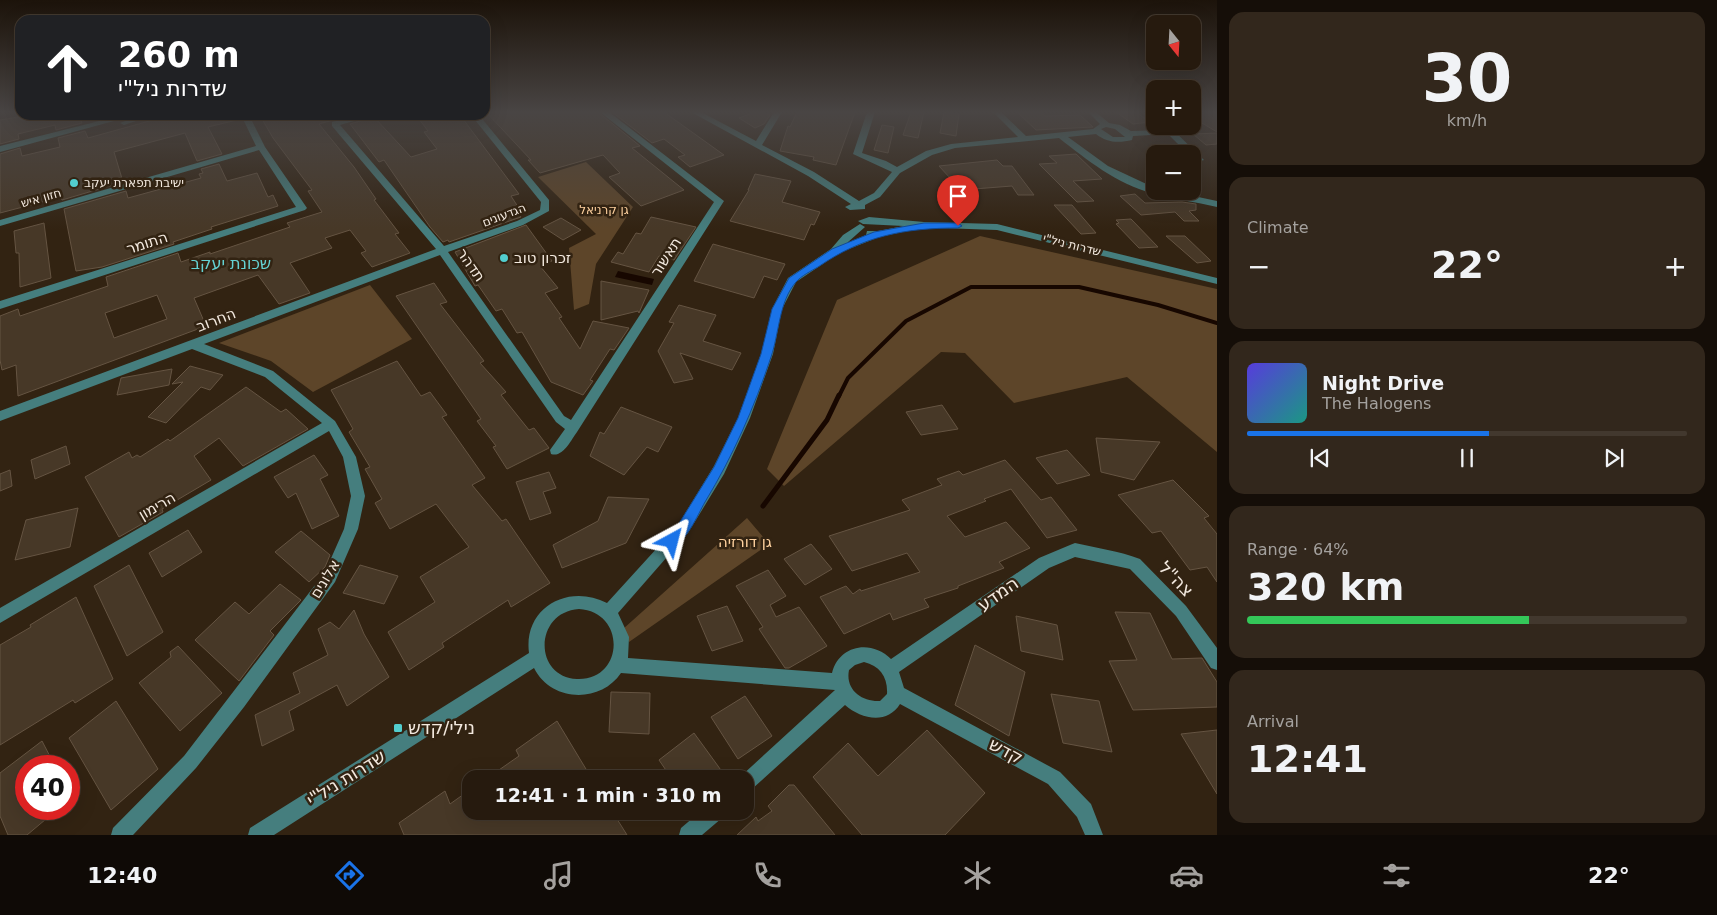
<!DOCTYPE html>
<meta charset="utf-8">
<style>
:root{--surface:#261a0e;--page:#32271c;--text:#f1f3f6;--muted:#a4a19e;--line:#42382e;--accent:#1a73e8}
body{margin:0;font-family:"DejaVu Sans",Heebo,sans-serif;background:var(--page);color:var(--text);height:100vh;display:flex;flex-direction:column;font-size:19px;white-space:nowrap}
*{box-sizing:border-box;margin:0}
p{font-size:16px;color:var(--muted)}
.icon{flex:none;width:28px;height:28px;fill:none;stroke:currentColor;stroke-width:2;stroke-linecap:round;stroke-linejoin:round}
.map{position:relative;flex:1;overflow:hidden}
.drawer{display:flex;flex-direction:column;gap:12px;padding:12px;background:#150e08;width:500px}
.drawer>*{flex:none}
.top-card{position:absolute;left:15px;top:15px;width:475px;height:105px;border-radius:15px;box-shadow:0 5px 20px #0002,0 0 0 1px var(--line);background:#202124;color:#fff;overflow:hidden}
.needle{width:32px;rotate:162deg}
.fabs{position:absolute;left:1146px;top:15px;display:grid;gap:10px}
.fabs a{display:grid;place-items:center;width:55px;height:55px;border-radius:10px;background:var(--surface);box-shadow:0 5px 20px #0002,0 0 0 1px var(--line);font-size:25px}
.speed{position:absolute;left:15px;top:755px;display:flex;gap:10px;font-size:25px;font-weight:700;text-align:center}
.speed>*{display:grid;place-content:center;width:65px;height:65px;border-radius:50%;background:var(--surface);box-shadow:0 5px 20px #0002,0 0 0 1px var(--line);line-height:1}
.speed .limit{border:8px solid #d22;background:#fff;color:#111}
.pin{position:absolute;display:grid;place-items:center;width:42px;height:42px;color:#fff;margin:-51px -21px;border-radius:50% 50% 50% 0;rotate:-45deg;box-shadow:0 0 5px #0007}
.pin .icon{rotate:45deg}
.me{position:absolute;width:55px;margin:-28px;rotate:38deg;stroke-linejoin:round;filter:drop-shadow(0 0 4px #0008)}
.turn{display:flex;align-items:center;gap:18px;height:105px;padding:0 20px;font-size:22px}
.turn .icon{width:65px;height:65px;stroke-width:2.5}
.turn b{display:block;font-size:35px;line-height:42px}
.big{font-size:38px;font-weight:700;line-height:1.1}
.drawer .widget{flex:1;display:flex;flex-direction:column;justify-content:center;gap:8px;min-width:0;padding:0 18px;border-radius:15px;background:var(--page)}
.drawer .dial{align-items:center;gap:0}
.dial b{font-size:65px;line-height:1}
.song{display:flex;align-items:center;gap:15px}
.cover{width:60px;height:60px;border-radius:8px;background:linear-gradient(135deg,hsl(250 70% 55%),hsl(170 70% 35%))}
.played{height:5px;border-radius:2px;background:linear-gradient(90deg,var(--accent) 55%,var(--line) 55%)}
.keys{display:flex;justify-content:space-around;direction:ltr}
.heat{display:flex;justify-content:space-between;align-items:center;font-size:28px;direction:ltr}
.charge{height:8px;border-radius:4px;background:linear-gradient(90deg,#34c759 64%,var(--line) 0)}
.trip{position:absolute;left:462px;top:770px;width:292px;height:50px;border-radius:15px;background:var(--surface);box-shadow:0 5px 20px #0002,0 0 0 1px var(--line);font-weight:700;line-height:50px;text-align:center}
.tabs{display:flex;height:80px;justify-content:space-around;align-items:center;background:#0f0a06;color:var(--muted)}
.tabs .icon{width:35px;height:35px}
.tabs .current{color:var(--accent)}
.tabs b{font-size:22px;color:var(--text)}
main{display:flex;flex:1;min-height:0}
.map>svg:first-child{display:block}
.green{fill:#5d4529}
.water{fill:#170700}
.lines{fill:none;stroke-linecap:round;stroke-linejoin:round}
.stream-far1{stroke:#170700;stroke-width:4}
.stream{stroke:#170700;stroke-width:5}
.building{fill:#473827;stroke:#655442;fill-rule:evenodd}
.minor{fill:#457e7e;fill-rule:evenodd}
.route{fill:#1a73e8;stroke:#114b97}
.poi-dot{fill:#52cdce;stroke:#322312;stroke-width:2}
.labels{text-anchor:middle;stroke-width:5;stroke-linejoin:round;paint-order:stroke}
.far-poi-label{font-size:12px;fill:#f3e9df;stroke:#322312;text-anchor:start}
.far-street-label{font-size:12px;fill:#f3e9df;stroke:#322312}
.far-park-label{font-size:12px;fill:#fed19f;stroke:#322312}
.street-label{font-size:15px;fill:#f3e9df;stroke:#322312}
.poi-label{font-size:15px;fill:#f3e9df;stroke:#322312;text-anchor:start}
.park-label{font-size:15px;fill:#fed19f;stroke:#322312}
.neighbourhood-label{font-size:16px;fill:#65d2d3;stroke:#322312}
.near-street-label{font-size:18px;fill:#f3e9df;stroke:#322312}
.near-poi-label{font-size:18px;fill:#f3e9df;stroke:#322312;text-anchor:start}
</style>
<main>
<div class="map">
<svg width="1217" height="835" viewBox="0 0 1217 835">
<rect width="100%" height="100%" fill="#322312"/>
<!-- green -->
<path class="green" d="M586 162 633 207 596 264 589 304 574 310 569 248 596 234 538 177Z
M980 236 1217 289V452L1127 377 1014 403 965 353 941 352 784 486 767 469 837 300Z
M370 285 412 339 313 392 271 361 219 343Z
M747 518 769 544 629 642 623 629Z"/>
<!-- water -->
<path class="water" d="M618 271 654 279 652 285 615 277Z"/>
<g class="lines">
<!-- stream-far1 -->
<path class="stream-far1" d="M839 396 848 378 906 321 971 287H1079L1158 305 1217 323"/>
<!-- stream -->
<path class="stream" d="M763 506 827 420 839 395"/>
</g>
<!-- building -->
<path class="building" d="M486 112H598L640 146 632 148 684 190 641 206 609 177 620 173 603 155 540 173 528 160H531Z
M612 112H664L724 155 690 167 678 157 685 155 664 139 652 143Z
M755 112H763L770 115 764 124 755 128 739 118Z
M797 112H855L836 165 813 160 814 157 780 151 788 126 790 127Z
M911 112H924L918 138 903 135Z
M944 112 959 114 956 136 940 133Z
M1017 112H1040L1045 116 1080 115 1093 127 1036 130Z
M1116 112H1136L1150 122 1133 124Z
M1192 112H1217V132L1192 117Z
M31 115H79L82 123 56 130 55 125 18 134 19 139 0 144V120Z
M171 115H239L241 119 208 127 222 154 197 161 185 133 114 152 123 182 62 200 61 197 0 213V154L20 148 22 156 60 147 58 138 85 131 88 138Z
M277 115H340V118L319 124 354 167 376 199 374 200 399 233 395 234 410 253 372 267 361 253 366 251 350 230 325 238 332 248 290 263 310 293 279 304 258 275 194 298 206 326 18 396 16 365 2 370 0 360V316L18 309 20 316 108 286 106 277 178 253 181 262 210 252V254L290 227 287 223 322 212 308 191 312 190 273 138 262 119ZM157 295 167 319 114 338 105 313Z
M416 115H460L519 194 511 196 522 213 514 208 521 217 449 242 448 240 443 242 430 227 384 160 379 162 350 124 374 117 411 157 437 149 424 132 428 131Z
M882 125 894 127 888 153 874 150Z
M1217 133V144L1206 145 1193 134Z
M1076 154 1102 179 1073 181 1094 201 1077 202 1039 164 1057 163 1049 156Z
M997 160 1003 166H1012L1034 195H1018L1012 186 961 190 939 166Z
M219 164 227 181 257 173 268 197 273 195 278 206 211 227 212 229 173 242 174 244 102 267 76 271 64 209 126 191 128 198 201 178 199 174 203 173 201 169Z
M755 174 791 181 782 202 820 212 814 225 811 224 804 240 730 221 749 190H748Z
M1135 194 1145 203 1182 202 1196 204V210L1189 211 1199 221H1184L1175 212 1141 215 1120 196Z
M1054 205H1072L1096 233 1081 234Z
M651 217 696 227 674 260 659 256 649 272 611 262 618 252 623 254 636 233 641 234Z
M561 218 581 230 563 240 543 227Z
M1131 219 1158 247 1139 248 1116 224 1119 223 1116 220Z
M44 223 51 278 20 287 19 253H16L14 231Z
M526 225 552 261 540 266 558 288 545 293 562 317 559 318 580 349 593 321 629 328 614 350 610 349 590 380 593 381 583 395 551 382 522 332 517 333 502 309 496 311 478 285 475 286 455 252Z
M1166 236H1185L1211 261 1197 263Z
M713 244 785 264 777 280 764 276 754 298 694 281Z
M601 281 649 290 639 313 638 311 601 320Z
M434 283 447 302 440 304 484 361 480 363 506 392 501 395 529 430 534 428 549 448 507 469 493 447 496 446 477 421 481 419 396 296Z
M679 305 716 315 703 341 741 353 732 370 680 353 693 379 674 383 658 351 674 323 669 322Z
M397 361 421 396 430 392 447 415 442 417 485 478 472 485 502 521 506 519 550 583 511 607 508 600 442 643 444 647 409 670 388 632 435 602 420 577 469 547 436 504 390 529 375 503 382 499 365 469 370 467 349 432 353 429 331 390Z
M190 366 223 375 210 390 201 387 166 423 148 417 183 382 172 384Z
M172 369 169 385 117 395 121 378Z
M246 387 281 412 286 409 308 429 243 466 219 438 194 456 211 480 162 509 163 512 119 537 85 477 129 452 132 458 137 455 140 457 168 439 170 441Z
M942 405 958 429 921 435 906 412Z
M621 407 672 427 658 452 647 447 624 475 590 456 600 432 604 434Z
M1096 438 1160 442 1134 480 1101 472Z
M66 446 70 464 35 479 31 460Z
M1067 450 1090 475 1057 484 1036 458Z
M314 455 328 475 320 479 339 516 312 529 296 493 288 498 274 477Z
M1005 460 1041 500 1051 497 1077 530 1047 538 1011 489 984 499 986 501 947 516 965 537 1006 522 1030 548 999 562 1004 568 958 586V588L924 599 929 607 893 620 890 613 844 634 820 597 846 586 853 594 860 589 861 591 920 572 907 553 852 571 829 536 910 510 902 500 942 485 937 479 959 471 963 475Z
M10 470 12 486 0 491V474Z
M549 472 556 488 543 492 551 513 530 520 516 482Z
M1173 480 1209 516 1204 518 1217 534V582L1207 567 1190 570 1161 531 1152 533 1118 495Z
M608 497 649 499 626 543 562 568 553 545 598 521Z
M78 508 70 547 15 560 26 520Z
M188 530 202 552 162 577 149 553Z
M301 531 330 555 325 567 309 582 275 552Z
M811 544 832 569 805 585 784 559Z
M129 565 163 632 127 656 94 586Z
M360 565 398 576 384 604 343 593Z
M768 570 786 596 770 605 776 617 799 607 827 646 789 668H785L759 629 763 627 736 586Z
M280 584 301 600 270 631 274 635 239 681 195 640 235 602 249 614Z
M76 597 113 679 75 703 73 700 0 745V645L31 627 30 625Z
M727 606 743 641 712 651 697 616Z
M354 610 364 634 389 677 347 706 337 685 289 711 294 730 262 746 255 715 300 693 293 673 328 655 318 629 330 622 339 629Z
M1115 612 1150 613 1172 659 1202 658 1217 682V707L1133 710 1109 661 1137 660Z
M1016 616 1057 625 1063 660 1021 651Z
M975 645 1025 672 1009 736 955 705Z
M178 646 222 693 180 731 139 683 171 657 170 652Z
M611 692 650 693 649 734 609 732Z
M1051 694 1099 701 1112 752 1063 743Z
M745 696 772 736 738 759 711 717Z
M116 701 158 769 111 810 69 738Z
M557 721 592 779H486L519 756 516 750Z
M927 730 985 793 945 835H862L813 777 848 743 878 776Z
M1217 730V794L1181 734Z
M694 733 718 766 727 779H672L659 760Z
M42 741 55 766H26V809H58L27 835H8L0 816V773Z
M789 785H794L835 835H737L756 817 758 821 772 811 768 806Z
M471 789V811H612L627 835H404L399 823 445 791 450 804Z"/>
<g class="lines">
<!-- minor -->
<path class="minor" d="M600 112H609L724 201 577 432C571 440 563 458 551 454L550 450 565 429 556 422 440 255 204 344 273 371 335 421 356 457 365 496 358 529 335 582 244 707 196 768 133 835H111L113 828 184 756 325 572 344 529 351 496 343 457 329 431 0 623V608L322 423 265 377 192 349 0 421V411L436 249 332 126V122L361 115H374L340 125 444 246 517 221 540 210 541 202 471 115H479L549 200V211L523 225 448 252 564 416 571 420 714 202Z
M691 112H701L756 141 774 112H782L762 145 814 172 859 201 874 193 892 172 853 154 867 112H875L862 153 886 161 897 167 926 151 951 144 1018 137 993 112H1001L1026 136 1093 129 1100 124 1088 112H1096L1109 123 1120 125 1131 131 1163 130 1160 126H1169L1204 160 1197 162 1192 158V154H1188L1168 134 1133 136 1132 140C1119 143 1107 143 1096 134L1068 137 1108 166 1155 188V191H1170L1217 201V207C1196 202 1173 199 1152 193 1117 184 1087 160 1059 138L955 148 932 155 900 173 880 197 865 205V209L850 210 845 207 851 204 808 176ZM1106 127 1115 129 1125 137H1113L1101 129Z
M1149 112H1155V116Z
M123 115H136L0 152V146Z
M142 115H154L124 125 120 123Z
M241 115H249L265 147 307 208 305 210 0 309V301L296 207 259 150 0 226V220L256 146Z
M869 217 924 222 997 224 1217 278V284L997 230 913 227 912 230 879 237 839 253 796 282 782 309 773 354 750 418 724 474 688 533 618 613 629 637 628 658 832 673C839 645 871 639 891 659L1039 558 1070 545 1075 543C1097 548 1119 551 1140 559L1186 606 1217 648V670L1211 668 1176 616 1130 569 1075 557 1049 568 899 672 904 688 1060 772 1091 804 1103 835H1085L1077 817 1048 784 900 704C887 725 861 719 845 705L752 789 746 792V779H739L740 777 835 690 621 673C600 704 551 702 534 668L274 835H248L250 828 529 653C523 607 569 583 607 603L678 525 714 466 738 418 761 354 772 309 788 278 831 249 843 235 860 224 865 227 847 243 866 235 867 231H878L904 226 863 224 858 221ZM579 609C627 612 624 681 577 679 533 677 534 612 579 609ZM864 662C880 666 888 677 887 694L880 701C862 702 845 690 849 670L855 665Z
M701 811H724L722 818 702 835H679L681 828Z"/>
</g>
<!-- sky -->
<linearGradient id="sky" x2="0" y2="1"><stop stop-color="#1c130a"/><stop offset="0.49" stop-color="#494544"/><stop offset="1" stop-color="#494544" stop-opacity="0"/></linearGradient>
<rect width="1217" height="229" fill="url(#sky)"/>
<!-- route -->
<path class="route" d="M924 223H958L962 226 958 228C904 228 863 236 818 267 811 271 801 276 796 282 779 301 779 334 771 357 754 408 733 456 705 502 697 516 687 541 672 547L667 545 665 541 678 525 714 467 738 418 761 354 772 309 789 278 832 249 874 232Z"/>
<!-- markers -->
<g class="poi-dot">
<circle cx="74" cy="183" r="5"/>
<circle cx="504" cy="258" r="5"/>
<rect x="393" y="723" width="10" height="10" rx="2.5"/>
</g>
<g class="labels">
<!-- far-poi labels -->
<g class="far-poi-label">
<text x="84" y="187">ישיבת תפארת יעקב</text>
</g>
<!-- far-street labels -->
<g class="far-street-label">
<text transform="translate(41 198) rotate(-16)" y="4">חזון איש</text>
<text transform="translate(504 215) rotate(-21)" y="4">הגדעונים</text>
<text transform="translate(1072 245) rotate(14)" y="4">שדרות ניל"י</text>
</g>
<!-- far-park labels -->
<g class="far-park-label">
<text x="604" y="214">גן קרניאל</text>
</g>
<!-- street labels -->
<g class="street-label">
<text transform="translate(147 243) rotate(-18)" y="5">התומר</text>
<text transform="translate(666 257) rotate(-57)" y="5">תאשור</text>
<text transform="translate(471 265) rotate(55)" y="5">תדהר</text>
<text transform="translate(216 320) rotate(-21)" y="5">החרוב</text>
<text transform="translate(157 506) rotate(-30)" y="5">הרימון</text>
<text transform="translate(325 579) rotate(-59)" y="5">אלונים</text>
</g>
<!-- poi labels -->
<g class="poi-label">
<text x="514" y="263">זכרון טוב</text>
</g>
<!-- park labels -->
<g class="park-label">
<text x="745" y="547">גן דורזיה</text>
</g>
<!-- neighbourhood labels -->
<g class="neighbourhood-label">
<text x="231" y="269">שכונת יעקב</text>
</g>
<!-- near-street labels -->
<g class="near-street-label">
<text transform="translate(1176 579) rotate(46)" y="6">צה"ל</text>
<text transform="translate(998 594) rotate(-35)" y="6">המדע</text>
<text transform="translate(1006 751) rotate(28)" y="6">קדש</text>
<text transform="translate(346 778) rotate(-32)" y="6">שדרות ניל"י</text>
</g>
<!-- near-poi labels -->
<g class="near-poi-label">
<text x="408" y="734">נילי/קדש</text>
</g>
</g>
</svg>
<div class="fabs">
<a><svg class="needle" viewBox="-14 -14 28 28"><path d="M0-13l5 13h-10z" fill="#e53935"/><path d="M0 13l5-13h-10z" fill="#a4a19e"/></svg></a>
<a>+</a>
<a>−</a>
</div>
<div class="speed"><div class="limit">40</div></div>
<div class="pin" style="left:958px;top:226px;background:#d93025"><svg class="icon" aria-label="arrive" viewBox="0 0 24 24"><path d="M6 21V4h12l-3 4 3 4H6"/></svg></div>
<svg class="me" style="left:672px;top:541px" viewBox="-20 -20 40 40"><path d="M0-17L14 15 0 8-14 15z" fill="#1a73e8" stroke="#fff" stroke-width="4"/></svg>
<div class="trip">12:41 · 1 min · 310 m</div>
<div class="top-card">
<div class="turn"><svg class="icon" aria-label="ahead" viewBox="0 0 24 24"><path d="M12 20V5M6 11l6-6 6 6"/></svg><div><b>260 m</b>שדרות ניל&quot;י</div></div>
</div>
</div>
<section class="drawer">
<div class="widget dial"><b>30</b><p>km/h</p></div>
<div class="widget"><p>Climate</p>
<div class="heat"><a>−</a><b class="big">22°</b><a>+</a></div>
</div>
<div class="widget">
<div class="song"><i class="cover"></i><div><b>Night Drive</b><p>The Halogens</p></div></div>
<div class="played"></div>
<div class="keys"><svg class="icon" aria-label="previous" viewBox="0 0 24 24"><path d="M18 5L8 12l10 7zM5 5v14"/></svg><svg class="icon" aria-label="pause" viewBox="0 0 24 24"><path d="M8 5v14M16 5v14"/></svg><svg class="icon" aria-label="next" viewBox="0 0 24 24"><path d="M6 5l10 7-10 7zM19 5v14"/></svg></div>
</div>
<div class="widget"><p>Range · 64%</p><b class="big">320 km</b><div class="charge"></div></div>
<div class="widget"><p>Arrival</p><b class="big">12:41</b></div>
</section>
</main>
<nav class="tabs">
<b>12:40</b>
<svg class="icon current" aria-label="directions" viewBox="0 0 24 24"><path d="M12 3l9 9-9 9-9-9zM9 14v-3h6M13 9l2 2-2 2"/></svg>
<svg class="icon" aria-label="music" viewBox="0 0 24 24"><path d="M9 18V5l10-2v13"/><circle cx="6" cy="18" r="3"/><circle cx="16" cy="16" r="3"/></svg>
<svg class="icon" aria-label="phone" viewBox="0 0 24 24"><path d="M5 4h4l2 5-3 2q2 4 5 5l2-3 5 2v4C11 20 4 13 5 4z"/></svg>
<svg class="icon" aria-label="climate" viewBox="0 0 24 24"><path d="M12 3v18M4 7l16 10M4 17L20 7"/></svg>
<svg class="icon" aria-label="car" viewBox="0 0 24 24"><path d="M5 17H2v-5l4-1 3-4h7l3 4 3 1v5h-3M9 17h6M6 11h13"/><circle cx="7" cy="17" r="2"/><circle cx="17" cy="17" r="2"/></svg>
<svg class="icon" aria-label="filters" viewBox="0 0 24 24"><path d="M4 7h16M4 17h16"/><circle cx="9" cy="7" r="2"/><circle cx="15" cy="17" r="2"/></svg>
<b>22°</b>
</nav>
